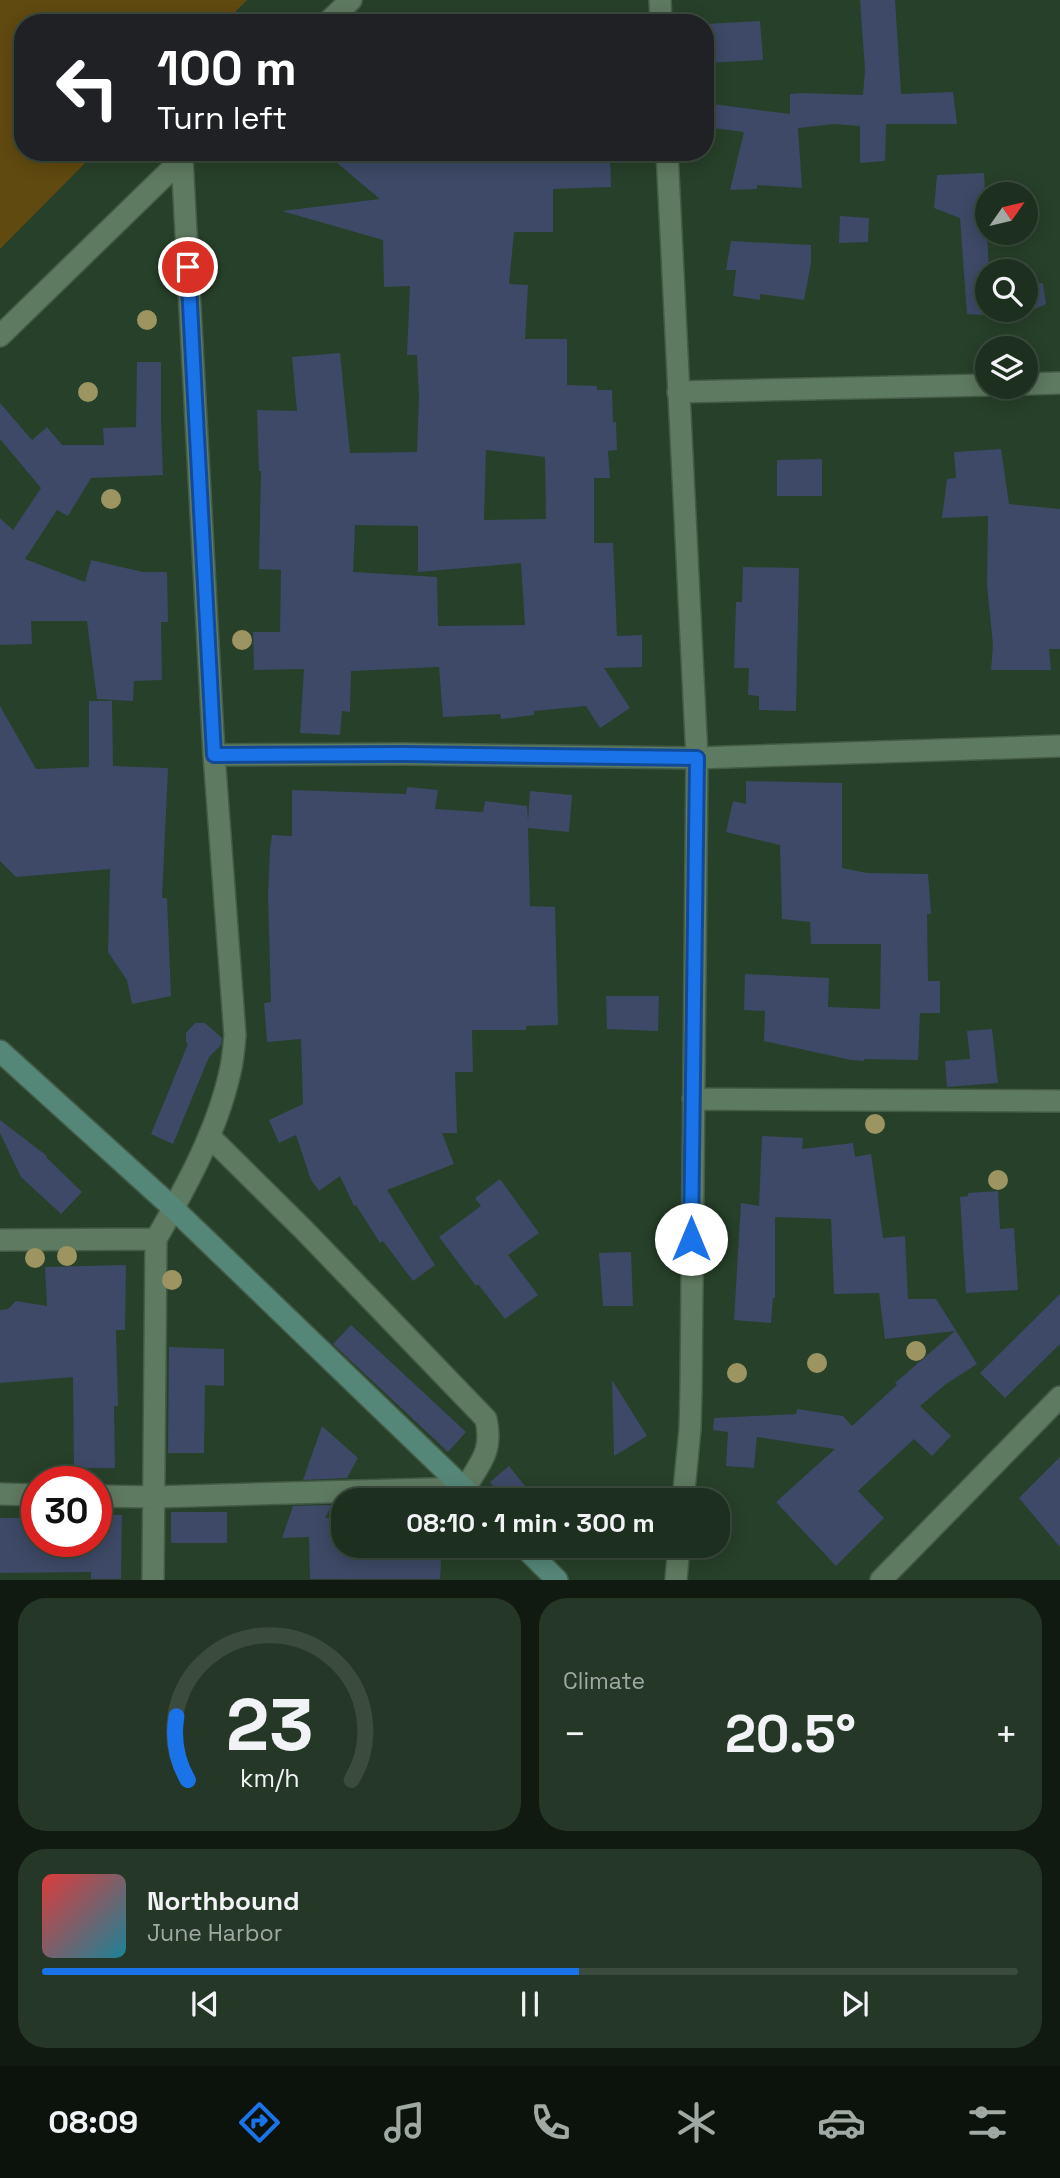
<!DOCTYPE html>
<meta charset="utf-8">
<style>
:root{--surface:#1d301f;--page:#253828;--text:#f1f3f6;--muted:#a0a9a4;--line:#3b4b3d;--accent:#1a73e8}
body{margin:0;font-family:"Space Grotesk",sans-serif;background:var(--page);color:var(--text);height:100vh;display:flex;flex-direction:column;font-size:26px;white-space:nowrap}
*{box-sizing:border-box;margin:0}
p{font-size:23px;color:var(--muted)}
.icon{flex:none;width:38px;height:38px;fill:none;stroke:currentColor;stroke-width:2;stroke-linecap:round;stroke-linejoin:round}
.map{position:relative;height:1580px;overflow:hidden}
.sheet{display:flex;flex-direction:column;gap:18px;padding:18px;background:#101a11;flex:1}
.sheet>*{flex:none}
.guide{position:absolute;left:14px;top:14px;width:700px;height:147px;border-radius:28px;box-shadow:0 4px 18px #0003,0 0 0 2px var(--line);background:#202124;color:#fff;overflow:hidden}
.needle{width:46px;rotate:56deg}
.buttons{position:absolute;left:975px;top:182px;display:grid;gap:14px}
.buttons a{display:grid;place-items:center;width:63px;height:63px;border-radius:50%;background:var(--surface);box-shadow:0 4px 18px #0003,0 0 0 2px var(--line);font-size:35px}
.speed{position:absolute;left:21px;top:1466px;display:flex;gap:14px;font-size:35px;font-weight:700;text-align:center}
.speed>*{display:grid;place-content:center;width:91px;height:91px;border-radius:50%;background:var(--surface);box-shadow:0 4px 18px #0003,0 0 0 2px var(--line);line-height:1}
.speed .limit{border:10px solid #d22;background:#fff;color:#111}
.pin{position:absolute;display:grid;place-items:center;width:60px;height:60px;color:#fff;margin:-30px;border:4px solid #fff;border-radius:50%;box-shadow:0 2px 7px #0007}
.me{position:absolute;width:77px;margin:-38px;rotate:0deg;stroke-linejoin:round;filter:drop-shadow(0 0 5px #0008)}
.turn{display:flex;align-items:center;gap:24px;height:147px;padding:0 28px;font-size:32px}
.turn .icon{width:91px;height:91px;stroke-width:2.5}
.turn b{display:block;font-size:49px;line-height:60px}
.big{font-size:52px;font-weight:700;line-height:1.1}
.sheet .widget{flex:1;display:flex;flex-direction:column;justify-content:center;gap:10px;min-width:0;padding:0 24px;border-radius:28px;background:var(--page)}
.sheet .dial{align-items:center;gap:0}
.dial svg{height:182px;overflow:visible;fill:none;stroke:var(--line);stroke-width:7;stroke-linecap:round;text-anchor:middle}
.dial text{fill:var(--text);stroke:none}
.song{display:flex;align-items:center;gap:21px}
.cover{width:84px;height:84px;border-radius:10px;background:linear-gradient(135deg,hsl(0 70% 55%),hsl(190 70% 35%))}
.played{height:7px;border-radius:4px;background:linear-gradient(90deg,var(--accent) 55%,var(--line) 55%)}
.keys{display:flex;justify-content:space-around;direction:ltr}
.heat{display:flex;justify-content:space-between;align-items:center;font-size:38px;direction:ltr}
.sheet .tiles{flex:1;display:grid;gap:18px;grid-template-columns:1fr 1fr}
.widget:last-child{grid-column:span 2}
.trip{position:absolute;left:331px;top:1488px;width:399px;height:70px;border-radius:28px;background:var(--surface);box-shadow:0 4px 18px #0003,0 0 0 2px var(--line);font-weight:700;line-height:70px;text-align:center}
.menu{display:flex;height:112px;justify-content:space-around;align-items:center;background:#0c130c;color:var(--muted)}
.menu .icon{width:49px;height:49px}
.menu .active{color:var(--accent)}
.menu b{font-size:32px;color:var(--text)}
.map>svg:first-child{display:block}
.green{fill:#614a10}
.building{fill:#3d4966;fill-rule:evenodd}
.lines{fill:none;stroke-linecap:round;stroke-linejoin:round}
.street-casing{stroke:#445b47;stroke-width:24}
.secondary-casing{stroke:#445b47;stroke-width:24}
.street{stroke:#5e7a60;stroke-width:21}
.secondary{stroke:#558778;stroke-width:21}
.tree{fill:#9c9562}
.route-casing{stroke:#114b97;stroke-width:18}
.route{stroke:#1a73e8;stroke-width:12}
</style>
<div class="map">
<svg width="1060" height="1580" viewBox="0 0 1060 1580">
<rect width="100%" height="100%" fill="#274029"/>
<!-- green -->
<path class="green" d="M0 0H247L224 23H23V152H96L0 249Z"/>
<!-- building -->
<path class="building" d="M860 0H895L901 94 953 92 957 124H886L885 161 860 163V126L834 124 798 128 802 188 757 185V189L730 190 744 132 705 127V103L790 114V94L803 93 863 95 865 70Z
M760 21 763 60 708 63 706 24Z
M324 152H479L482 157 534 153 610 152 611 187 553 189V232H514L509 284 528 285 525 339H567V385L597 386V390H612L613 422H616L617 450 608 451 610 478H594V543H613L617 636 642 635V667L604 668 630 708 600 728 586 706 534 711V715L501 719 500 714 443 717 439 667 351 671 350 712 342 711 340 735 300 733 304 669 254 670 253 632H280L281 570 259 569 261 471H259L257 410 297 411 292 357 340 353 350 453 417 452 419 397 417 355H407L410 286 384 287 383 240 282 211 380 199ZM486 450 545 457 546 519 484 520ZM355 525 418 526V572L521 563 525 625 438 626 437 577 353 572Z
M984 173 989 271H987V310H1026V284L1043 283 1046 304 1017 317 967 314 960 218 934 208 937 175Z
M840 216 869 218 868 242 839 243Z
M731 241 811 245V263L804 300 760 294V300L733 296 736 270H726Z
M137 362H161V419L163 475 91 478 68 516 57 510 25 559 85 582 91 560 143 572H167L168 622H161L162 680 134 681 133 701 97 699 87 621H31L32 644 0 645V518L13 530 41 488 0 439V403L32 440 47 427 62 445H104L103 428 136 427Z
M1001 449 1009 504 1060 509V649H1049L1051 670H991L993 645 987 585 988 516 942 518 947 479 956 478 954 452Z
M822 459V496H777V460Z
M743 567 799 568 796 711 759 710V696L748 695 749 668H734L736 602H742Z
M89 701H112L113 766 168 768 162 898H167L171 996 132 1004 127 980 108 952 110 869 16 877 0 861V706L36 769 89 767Z
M746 781 842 783V868L867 873 928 874 931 914H927L928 981H940V1013H920L918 1060 864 1059V1061L851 1060 764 1041 765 1011 744 1010 745 974 829 978 828 1007 880 1009 881 944H811L810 922 782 919 780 845 726 832 733 801 746 804Z
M407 787 438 790 435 809 483 812 485 801 527 806 528 821 530 791 572 795 569 832 528 828 530 906 555 907 558 1025 526 1026V1030H472L473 1072H455L457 1133H442L454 1164 387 1190 435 1265 413 1281 383 1241 380 1243 356 1205 354 1206 340 1176 319 1191 311 1180 296 1135 279 1143 269 1120 303 1104 301 1039 267 1042 264 1003 271 1002 268 896 270 849 272 835 292 836V790L406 794Z
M606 996H659L658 1031 607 1029Z
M195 1023H205L222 1038 221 1045 209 1057 173 1144 151 1134 188 1044 186 1042V1033Z
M992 1029 998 1083 947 1087 945 1061 970 1059 967 1031Z
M0 1120 47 1156 46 1157 82 1192 61 1214 21 1177 0 1133Z
M762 1136 803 1138 802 1149 853 1143 855 1157 871 1154 883 1238 905 1236 908 1299H936L977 1364 946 1384 920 1406 951 1436 932 1456 914 1439 858 1491 884 1518 836 1566 776 1502 835 1449 757 1437 754 1468 726 1466 728 1432 713 1430 714 1418 796 1414 797 1409 843 1416 852 1426 897 1385 895 1383 955 1331 885 1339 879 1293 834 1294 831 1219 775 1217V1298H773L771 1323 734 1320 741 1203 759 1206Z
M500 1179 539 1233 508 1255 538 1295 505 1319 478 1284 476 1286 439 1237 481 1206 475 1198Z
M998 1191 1000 1229 1014 1228 1018 1290 966 1293 960 1197 968 1196V1193Z
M631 1252 633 1306H603L599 1253Z
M126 1265 125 1330H116L118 1406H114L115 1468H74L73 1377 0 1383V1310L8 1309 16 1301 47 1306 45 1267Z
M1060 1294V1344L1005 1398 980 1373Z
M351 1325 466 1432 448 1452 333 1344Z
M169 1347 224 1349V1386L205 1385 204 1453H168Z
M612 1380 647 1436 614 1456Z
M322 1426 358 1458 347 1478 303 1480Z
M1060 1457V1547L1019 1498Z
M509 1466 536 1500H504L490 1482Z
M332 1505 325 1518H343V1545H442L440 1579H310L309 1537 282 1538 293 1506Z
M171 1512H227V1543H171Z
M96 1515H122L121 1579H91V1572L0 1573V1518H37V1542H96Z"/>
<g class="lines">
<!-- street casing -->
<g class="street-casing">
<path id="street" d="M660 0 661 23
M327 23 351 0
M667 152 697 758 691 1391 690 1429 683 1500
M0 336 187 154
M1026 384 1060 383
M678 392 987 385
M214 755 405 754 697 758 1060 746
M693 1099 1060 1101
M0 1240 156 1239C186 1187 217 1131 230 1072 233 1060 234 1047 235 1035L214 755 182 158
M0 1494 37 1495
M96 1496 154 1497 465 1488C481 1462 493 1451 486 1419L304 1230 209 1136
M153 1580 156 1239
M676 1580 679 1545
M881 1580 1060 1397"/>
</g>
<!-- secondary casing -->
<g class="secondary-casing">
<path id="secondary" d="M0 1051 173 1208 476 1500
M522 1545 557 1580"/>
</g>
<!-- street -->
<use href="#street" class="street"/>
<!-- secondary -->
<use href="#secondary" class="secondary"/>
</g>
<!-- trees -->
<g class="tree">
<circle cx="147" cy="320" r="10"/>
<circle cx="88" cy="392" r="10"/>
<circle cx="111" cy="499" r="10"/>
<circle cx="242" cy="640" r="10"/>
<circle cx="875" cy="1124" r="10"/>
<circle cx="998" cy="1180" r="10"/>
<circle cx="67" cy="1256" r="10"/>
<circle cx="35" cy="1258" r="10"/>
<circle cx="172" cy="1280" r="10"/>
<circle cx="916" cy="1351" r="10"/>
<circle cx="817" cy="1363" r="10"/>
<circle cx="737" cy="1373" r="10"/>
</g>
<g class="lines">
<!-- route casing -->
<g class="route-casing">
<path id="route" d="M188 267 214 755 405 754 697 758 691 1239"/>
</g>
<!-- route -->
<use href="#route" class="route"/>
</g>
</svg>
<div class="buttons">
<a><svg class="needle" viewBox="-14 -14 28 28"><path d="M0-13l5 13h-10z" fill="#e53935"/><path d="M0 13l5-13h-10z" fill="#a0a9a4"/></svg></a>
<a><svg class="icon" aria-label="search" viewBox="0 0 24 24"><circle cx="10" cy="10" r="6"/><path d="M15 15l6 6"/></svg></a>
<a><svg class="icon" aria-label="layers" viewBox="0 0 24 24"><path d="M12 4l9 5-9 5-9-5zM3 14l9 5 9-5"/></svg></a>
</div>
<div class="speed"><div class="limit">30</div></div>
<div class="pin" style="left:188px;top:267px;background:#d93025"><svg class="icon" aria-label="arrive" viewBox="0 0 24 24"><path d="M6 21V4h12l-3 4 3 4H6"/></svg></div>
<svg class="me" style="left:691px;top:1239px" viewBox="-20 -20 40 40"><circle r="19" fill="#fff"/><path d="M0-13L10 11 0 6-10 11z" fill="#1a73e8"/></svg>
<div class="trip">08:10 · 1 min · 300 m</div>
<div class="guide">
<div class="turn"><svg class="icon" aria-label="left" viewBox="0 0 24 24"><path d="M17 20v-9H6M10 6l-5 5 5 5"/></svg><div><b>100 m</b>Turn left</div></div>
</div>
</div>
<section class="sheet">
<div class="tiles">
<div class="widget dial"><svg viewBox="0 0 100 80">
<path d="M14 69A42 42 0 1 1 86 69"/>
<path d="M14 69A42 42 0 0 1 9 41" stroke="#1a73e8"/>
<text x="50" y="56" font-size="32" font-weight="700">23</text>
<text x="50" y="72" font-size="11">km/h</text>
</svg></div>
<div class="widget"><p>Climate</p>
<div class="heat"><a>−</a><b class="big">20.5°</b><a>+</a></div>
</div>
<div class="widget">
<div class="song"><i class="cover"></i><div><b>Northbound</b><p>June Harbor</p></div></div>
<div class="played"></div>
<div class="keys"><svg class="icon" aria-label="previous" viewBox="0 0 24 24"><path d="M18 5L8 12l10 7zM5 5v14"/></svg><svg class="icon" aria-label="pause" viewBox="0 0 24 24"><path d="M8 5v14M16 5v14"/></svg><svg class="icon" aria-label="next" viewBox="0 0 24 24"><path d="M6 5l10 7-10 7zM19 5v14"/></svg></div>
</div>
</div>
</section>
<nav class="menu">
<b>08:09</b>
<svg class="icon active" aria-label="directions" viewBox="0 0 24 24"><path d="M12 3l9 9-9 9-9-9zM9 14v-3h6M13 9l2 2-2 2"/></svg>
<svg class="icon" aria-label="music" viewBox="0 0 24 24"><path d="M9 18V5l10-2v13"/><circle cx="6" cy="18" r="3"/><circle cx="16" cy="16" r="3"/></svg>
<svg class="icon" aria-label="phone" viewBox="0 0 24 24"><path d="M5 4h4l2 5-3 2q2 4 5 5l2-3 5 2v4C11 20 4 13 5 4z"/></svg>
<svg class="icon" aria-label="climate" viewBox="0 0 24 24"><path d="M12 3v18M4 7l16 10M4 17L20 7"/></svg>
<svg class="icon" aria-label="car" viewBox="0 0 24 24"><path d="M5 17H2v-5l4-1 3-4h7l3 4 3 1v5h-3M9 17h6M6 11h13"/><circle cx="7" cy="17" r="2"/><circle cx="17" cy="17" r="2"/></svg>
<svg class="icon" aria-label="filters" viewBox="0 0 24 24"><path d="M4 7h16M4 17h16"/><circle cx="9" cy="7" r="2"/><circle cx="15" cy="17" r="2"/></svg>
</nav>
